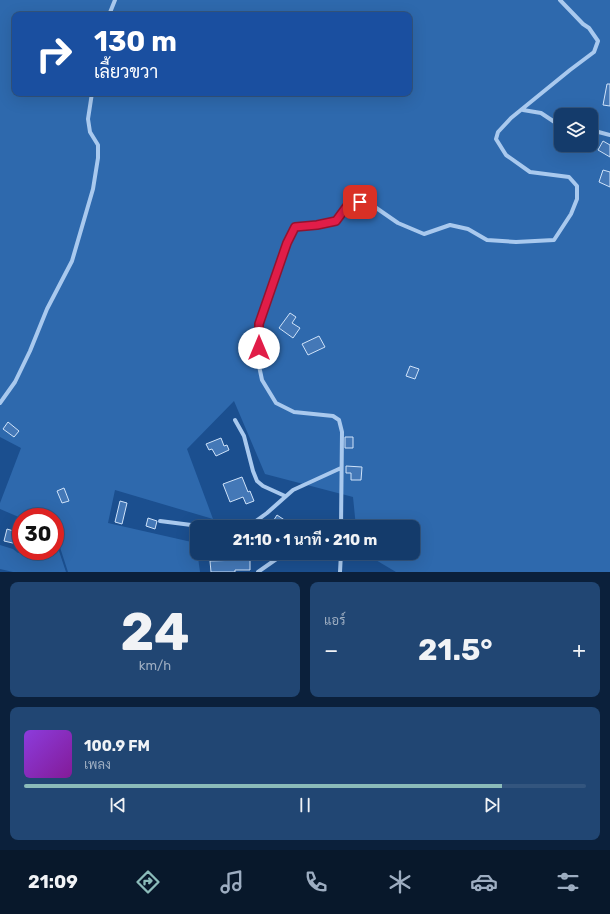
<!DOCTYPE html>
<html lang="th">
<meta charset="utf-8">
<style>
:root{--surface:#143b6b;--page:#214673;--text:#f1f3f6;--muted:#9dadc1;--line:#33557e;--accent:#8bbbb9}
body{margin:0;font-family:Rubik,Sarabun,sans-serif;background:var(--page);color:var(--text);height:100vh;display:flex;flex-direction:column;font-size:15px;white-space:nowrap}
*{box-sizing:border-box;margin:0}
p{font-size:13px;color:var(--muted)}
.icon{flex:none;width:22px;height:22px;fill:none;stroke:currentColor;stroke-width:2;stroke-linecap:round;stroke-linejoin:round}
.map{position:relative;height:572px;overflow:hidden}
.panel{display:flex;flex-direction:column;gap:10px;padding:10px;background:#0b203b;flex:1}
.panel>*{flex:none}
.banner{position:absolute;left:12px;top:12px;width:400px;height:84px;border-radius:8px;box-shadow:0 4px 16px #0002,0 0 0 1px var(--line);background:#1a4fa0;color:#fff;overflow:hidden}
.fabs{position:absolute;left:554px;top:108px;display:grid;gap:8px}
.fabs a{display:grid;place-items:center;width:44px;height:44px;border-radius:8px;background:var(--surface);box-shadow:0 4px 16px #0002,0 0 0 1px var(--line);font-size:20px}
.speed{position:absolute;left:12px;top:508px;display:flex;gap:8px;font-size:20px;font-weight:700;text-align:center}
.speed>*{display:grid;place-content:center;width:52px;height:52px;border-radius:50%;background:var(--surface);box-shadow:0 4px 16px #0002,0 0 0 1px var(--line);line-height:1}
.speed .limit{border:6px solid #d22;background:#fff;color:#111}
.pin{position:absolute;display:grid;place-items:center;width:34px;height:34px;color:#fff;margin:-17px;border-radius:8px;box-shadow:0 2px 6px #0006}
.me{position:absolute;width:44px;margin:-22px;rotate:0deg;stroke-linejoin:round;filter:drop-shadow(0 0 3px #0008)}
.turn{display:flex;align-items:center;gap:14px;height:84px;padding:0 16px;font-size:18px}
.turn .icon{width:52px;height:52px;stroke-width:2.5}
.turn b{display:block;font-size:28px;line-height:34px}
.big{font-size:30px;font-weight:700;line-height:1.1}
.panel .widget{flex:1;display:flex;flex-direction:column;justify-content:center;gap:6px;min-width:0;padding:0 14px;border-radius:8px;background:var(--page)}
.panel .dial{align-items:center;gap:0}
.dial b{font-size:52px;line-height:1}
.song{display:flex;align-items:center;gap:12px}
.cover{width:48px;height:48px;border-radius:6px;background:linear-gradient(135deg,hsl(270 70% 55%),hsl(290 70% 35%))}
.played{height:4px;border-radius:2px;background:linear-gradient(90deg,var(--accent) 85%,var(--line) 85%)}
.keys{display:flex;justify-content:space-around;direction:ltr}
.heat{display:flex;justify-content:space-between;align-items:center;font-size:22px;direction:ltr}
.panel .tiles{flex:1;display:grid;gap:10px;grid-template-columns:1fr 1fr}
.widget:last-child{grid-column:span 2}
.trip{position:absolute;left:190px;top:520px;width:230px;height:40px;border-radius:8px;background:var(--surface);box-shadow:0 4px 16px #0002,0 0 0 1px var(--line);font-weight:700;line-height:40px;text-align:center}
.dock{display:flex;height:64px;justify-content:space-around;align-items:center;background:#08182b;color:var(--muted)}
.dock .icon{width:28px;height:28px}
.dock .on{color:var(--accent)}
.dock b{font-size:18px;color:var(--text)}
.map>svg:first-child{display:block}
.green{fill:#2e69ad;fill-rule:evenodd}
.building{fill:#4478b7;stroke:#cfe3fa}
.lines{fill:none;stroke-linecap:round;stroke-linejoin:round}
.minor{stroke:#a9c9ee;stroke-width:4}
.route-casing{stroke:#92132f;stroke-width:10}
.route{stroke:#e11d48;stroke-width:7}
</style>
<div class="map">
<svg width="610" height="572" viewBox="0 0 610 572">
<rect width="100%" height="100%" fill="#1b4f8f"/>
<!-- green -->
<path class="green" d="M0 0H610V572H396L364 553H413V527H356L353 497 265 474 234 401 187 449 213 519 115 490 108 523 196 543 200 572H68L55 532V517L21 518 0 509V503L21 448 0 437ZM15 15H409V93H15ZM561 115H591V145H561Z
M0 545 13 549 18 553 31 554 32 551H46L47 552 55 551V549L58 548 66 572H13L0 569Z"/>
<!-- building -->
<path class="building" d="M607 84H610V106L603 105Z
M603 141 610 145V157L598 150Z
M603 170 610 172V187L599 182Z
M290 313 296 317 292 323 300 328 293 338 279 328Z
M319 336 325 347 308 355 302 344Z
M410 366 419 369 415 379 406 376Z
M8 422 19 431 14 437 3 429Z
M345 437H353V448H345Z
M221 438 224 446 227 445 229 450 216 456 212 449 209 450 206 444Z
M346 466 362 467 361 480H351V473H346Z
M242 477 248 492 250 491 254 501 246 504 243 497 230 502 223 484Z
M64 488 69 501 62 503 57 491Z
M120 501 127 503 122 524 115 522Z
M277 515 286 521 282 527H278L272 523Z
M148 518 157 521 155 529 146 526Z
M7 529 20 533 17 544 4 541Z
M240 558H250V570H235V572H211L210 561 240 560Z"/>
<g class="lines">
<!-- minor -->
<path class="minor" d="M109 15 115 0
M523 110 541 113 556 123 561 124
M591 130 610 135
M0 403 15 382 30 351 47 309 72 261 93 189 98 158V145L90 132 88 119 92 93
M235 420 244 436 253 471 257 481 263 486 285 496
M160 521 207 527
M248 527 267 513 293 490 341 468
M341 527 342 432 339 420 333 416 294 412 276 403 262 380 258 361 259 324 287 243 295 227 317 225 336 221 347 206 360 202 372 205 398 223 424 234 450 225 468 229 487 240 516 242 554 240 571 214 577 199V186L569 177 530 172 506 155 496 139 498 132 511 118 570 70 594 52 598 41 589 28 583 24 560 0
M258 572 285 553
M340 572 341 553"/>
</g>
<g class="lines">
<!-- route casing -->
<g class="route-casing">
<path id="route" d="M259 348V324L287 243 295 227 317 225 336 221 347 206 360 202"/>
</g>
<!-- route -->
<use href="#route" class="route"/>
</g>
</svg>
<div class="fabs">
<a><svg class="icon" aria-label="layers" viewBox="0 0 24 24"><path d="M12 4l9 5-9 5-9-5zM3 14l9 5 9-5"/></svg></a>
</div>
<div class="speed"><div class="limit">30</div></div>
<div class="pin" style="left:360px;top:202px;background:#d93025"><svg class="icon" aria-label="arrive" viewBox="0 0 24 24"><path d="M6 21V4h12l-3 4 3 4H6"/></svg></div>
<svg class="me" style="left:259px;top:348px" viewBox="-20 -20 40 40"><circle r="19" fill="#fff"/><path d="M0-13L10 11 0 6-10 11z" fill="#e11d48"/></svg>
<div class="trip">21:10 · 1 นาที · 210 m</div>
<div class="banner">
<div class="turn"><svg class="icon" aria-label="right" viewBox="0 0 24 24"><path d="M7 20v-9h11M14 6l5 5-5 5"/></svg><div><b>130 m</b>เลี้ยวขวา</div></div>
</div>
</div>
<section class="panel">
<div class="tiles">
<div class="widget dial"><b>24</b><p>km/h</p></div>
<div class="widget"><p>แอร์</p>
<div class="heat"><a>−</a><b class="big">21.5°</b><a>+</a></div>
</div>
<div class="widget">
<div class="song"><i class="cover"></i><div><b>100.9 FM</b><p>เพลง</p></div></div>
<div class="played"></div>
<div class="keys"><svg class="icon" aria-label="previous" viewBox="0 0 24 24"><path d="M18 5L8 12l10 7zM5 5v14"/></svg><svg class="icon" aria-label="pause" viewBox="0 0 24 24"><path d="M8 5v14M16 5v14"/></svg><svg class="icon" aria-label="next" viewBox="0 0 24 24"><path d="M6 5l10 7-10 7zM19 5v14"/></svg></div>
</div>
</div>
</section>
<nav class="dock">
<b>21:09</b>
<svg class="icon on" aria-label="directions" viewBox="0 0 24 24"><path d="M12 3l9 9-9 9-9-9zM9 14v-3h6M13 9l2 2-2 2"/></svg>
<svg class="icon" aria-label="music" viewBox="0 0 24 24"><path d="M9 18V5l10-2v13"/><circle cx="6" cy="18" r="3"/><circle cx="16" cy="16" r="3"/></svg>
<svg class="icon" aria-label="phone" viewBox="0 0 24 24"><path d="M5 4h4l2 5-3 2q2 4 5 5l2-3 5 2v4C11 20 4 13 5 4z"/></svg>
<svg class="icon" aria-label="climate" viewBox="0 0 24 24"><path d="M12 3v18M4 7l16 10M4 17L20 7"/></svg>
<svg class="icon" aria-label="car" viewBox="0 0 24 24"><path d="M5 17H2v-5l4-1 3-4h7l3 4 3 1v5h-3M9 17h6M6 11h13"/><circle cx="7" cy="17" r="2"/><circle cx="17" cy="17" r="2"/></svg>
<svg class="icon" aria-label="filters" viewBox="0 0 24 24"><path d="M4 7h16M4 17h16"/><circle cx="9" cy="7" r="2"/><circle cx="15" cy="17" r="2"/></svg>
</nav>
